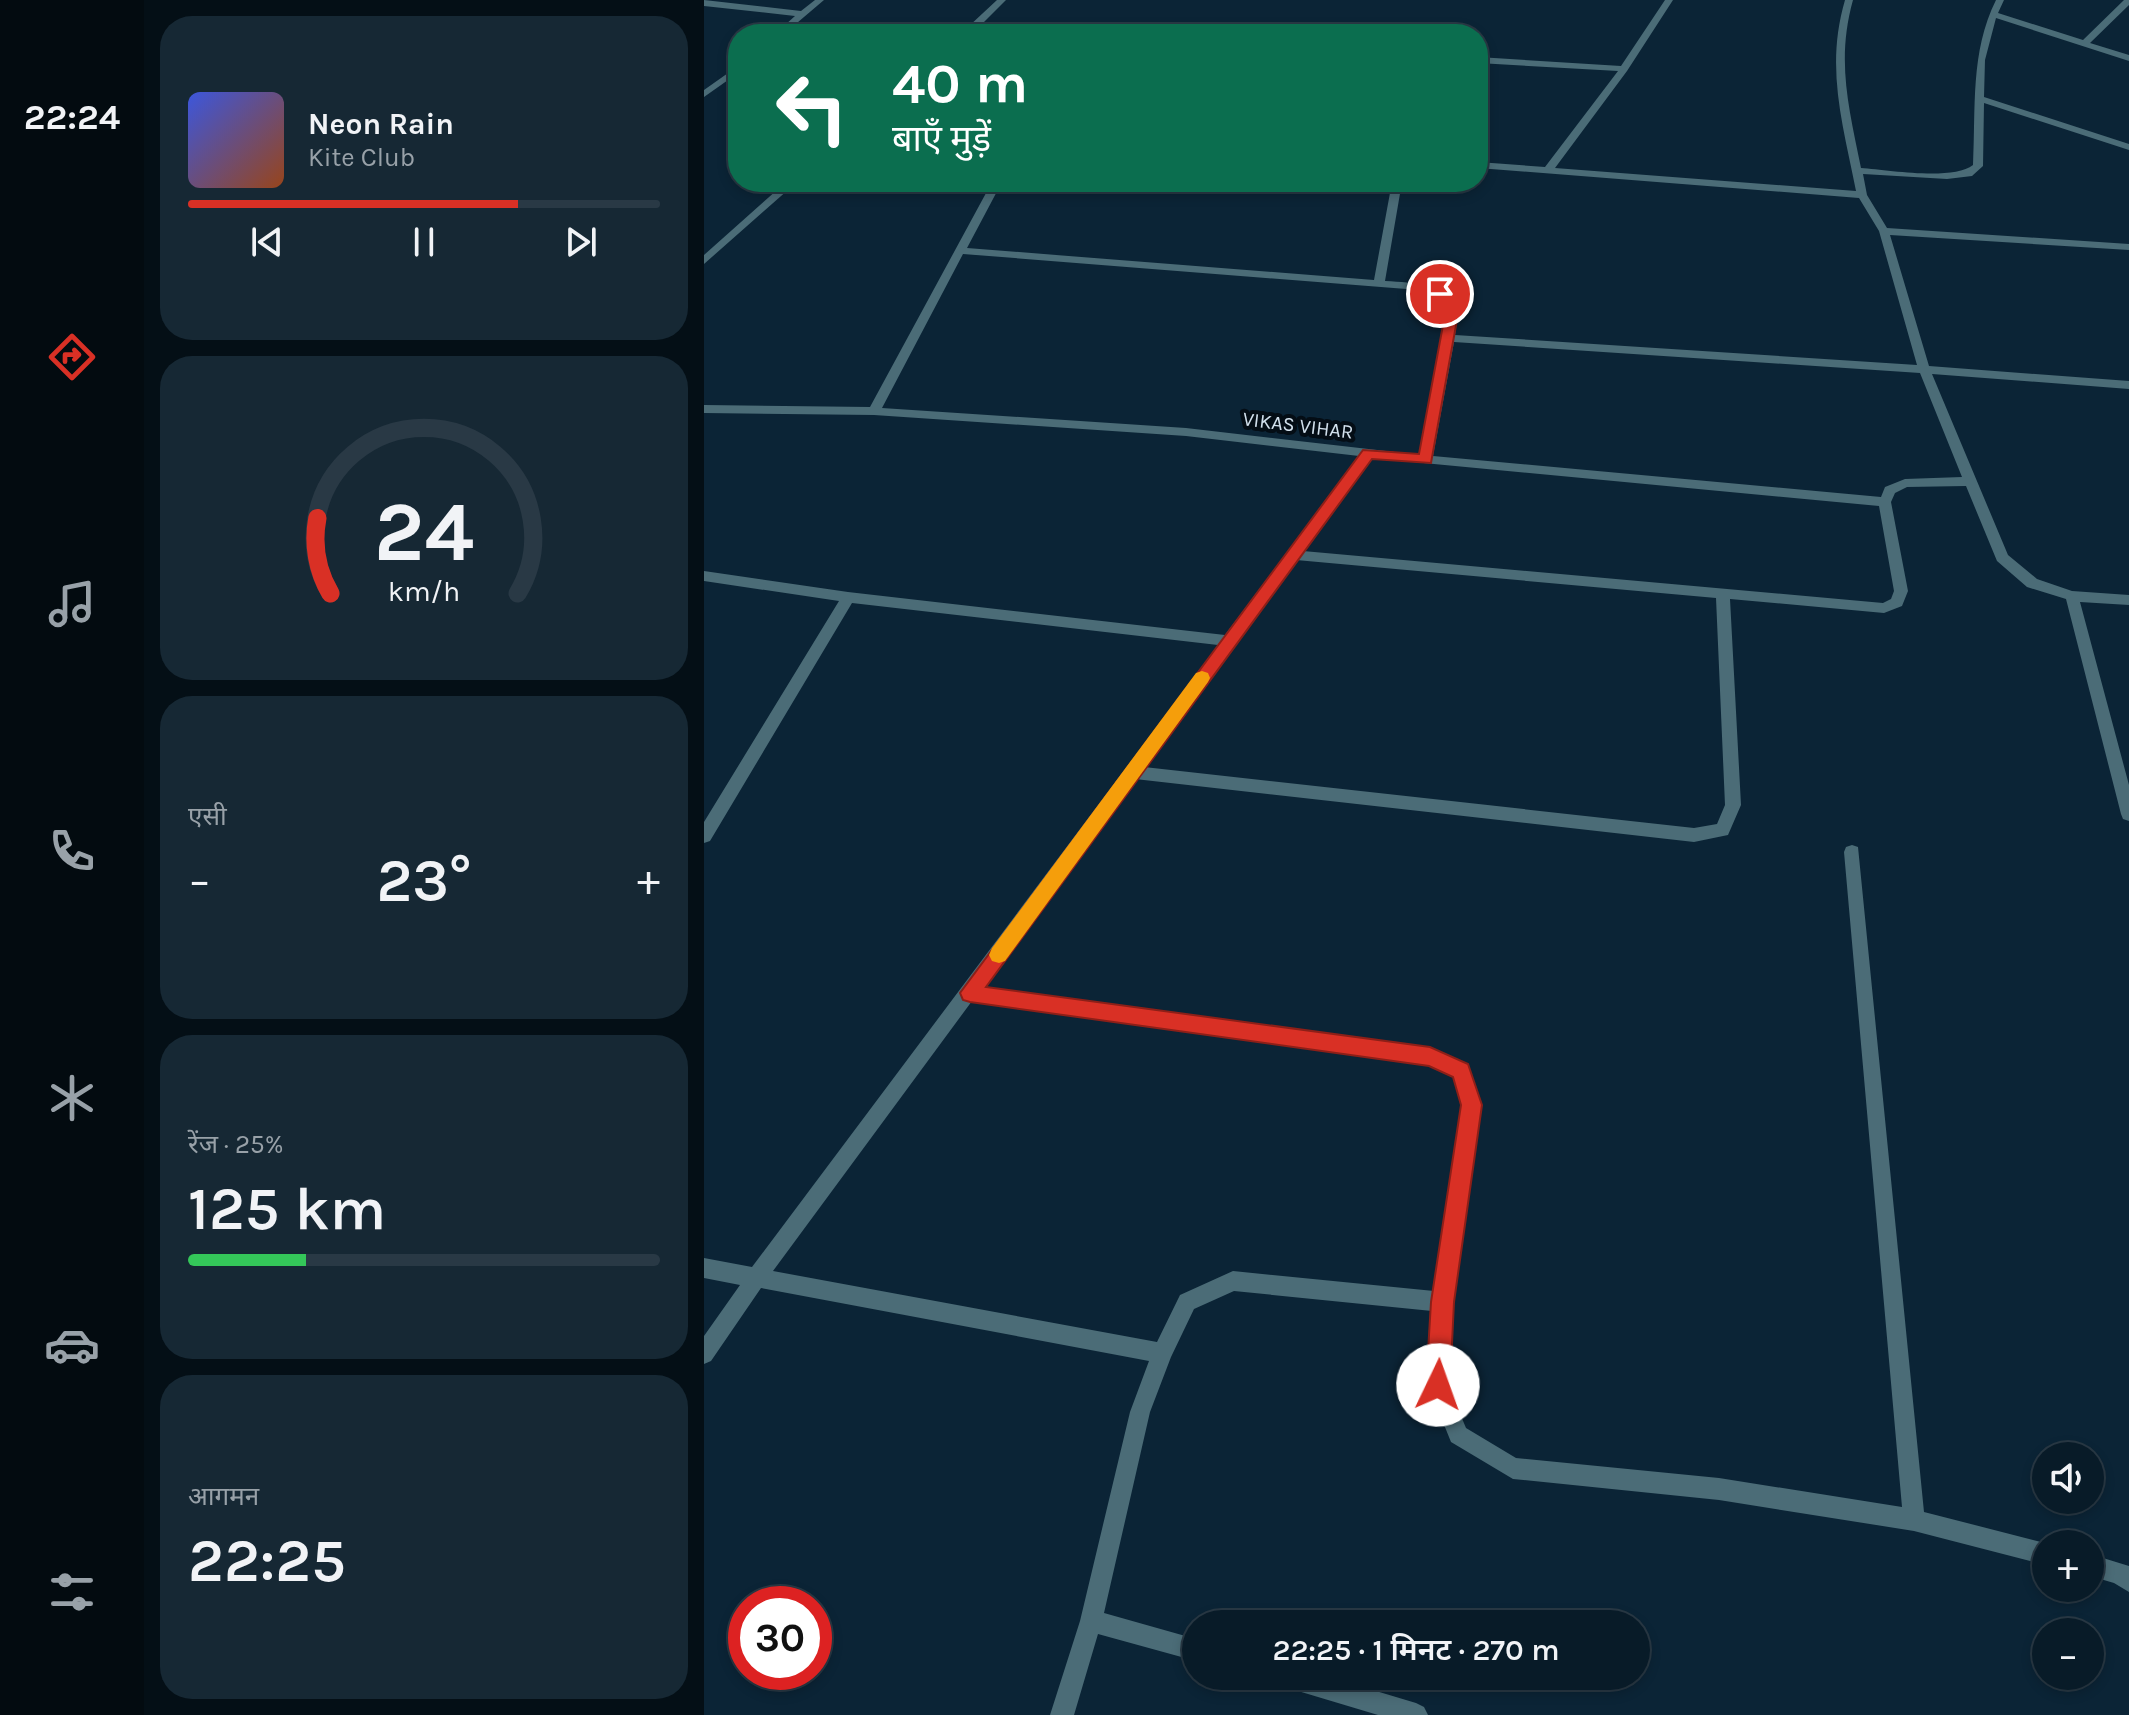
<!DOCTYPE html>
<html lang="hi">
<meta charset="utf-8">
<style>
:root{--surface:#081b28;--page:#162834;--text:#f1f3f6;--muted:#98a1a8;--line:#293945;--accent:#d93025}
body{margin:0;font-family:Karla,"Noto Sans Devanagari",sans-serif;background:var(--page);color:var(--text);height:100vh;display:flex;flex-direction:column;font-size:30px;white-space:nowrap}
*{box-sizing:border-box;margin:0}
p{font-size:26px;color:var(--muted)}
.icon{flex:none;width:44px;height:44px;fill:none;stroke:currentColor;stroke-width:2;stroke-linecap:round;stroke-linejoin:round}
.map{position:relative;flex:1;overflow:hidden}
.sheet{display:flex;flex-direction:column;gap:16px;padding:16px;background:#040f16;width:560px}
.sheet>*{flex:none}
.top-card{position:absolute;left:24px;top:24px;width:760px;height:168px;border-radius:32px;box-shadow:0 4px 12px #0003,0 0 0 2px var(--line);background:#0b6e4f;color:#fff;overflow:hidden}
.tools{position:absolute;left:1328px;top:1442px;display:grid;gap:16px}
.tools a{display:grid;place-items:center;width:72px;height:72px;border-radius:50%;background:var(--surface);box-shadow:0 4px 12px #0003,0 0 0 2px var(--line);font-size:40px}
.speed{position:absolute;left:24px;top:1586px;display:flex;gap:16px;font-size:40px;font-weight:700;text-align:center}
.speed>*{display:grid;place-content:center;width:104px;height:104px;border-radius:50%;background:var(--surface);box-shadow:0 4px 12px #0003,0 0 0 2px var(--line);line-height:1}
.speed .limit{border:12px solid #d22;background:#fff;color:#111}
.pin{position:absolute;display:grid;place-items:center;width:68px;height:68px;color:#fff;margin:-34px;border:4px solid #fff;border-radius:50%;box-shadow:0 2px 8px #0007}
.me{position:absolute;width:88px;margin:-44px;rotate:3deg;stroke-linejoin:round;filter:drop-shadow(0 0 6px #0008)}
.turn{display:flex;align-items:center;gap:28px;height:168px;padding:0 32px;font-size:36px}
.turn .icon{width:104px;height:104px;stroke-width:2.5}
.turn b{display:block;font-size:56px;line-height:68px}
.big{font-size:60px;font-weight:600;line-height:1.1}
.sheet .tile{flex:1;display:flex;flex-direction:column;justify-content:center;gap:12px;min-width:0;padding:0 28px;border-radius:32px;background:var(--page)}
.sheet .dial{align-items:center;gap:0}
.dial svg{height:208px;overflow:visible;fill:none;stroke:var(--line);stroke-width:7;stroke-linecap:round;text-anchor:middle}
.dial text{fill:var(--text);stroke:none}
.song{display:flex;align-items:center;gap:24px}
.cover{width:96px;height:96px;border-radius:12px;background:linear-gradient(135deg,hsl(230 70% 55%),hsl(20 70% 35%))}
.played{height:8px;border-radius:4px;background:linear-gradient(90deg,var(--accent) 70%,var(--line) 70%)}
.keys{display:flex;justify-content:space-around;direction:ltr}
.heat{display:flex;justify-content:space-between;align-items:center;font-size:44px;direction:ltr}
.charge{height:12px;border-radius:6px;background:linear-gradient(90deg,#34c759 25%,var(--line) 0)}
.trip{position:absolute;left:478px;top:1610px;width:468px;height:80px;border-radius:40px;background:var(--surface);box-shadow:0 4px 12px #0003,0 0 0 2px var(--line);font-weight:600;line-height:80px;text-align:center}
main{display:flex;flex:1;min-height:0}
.dock{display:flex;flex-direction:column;width:144px;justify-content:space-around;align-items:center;background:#030b10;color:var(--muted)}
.dock .icon{width:56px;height:56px}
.dock .active{color:var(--accent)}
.dock b{font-size:36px;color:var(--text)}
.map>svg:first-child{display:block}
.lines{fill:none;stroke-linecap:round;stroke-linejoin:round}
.minor{fill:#4b6c77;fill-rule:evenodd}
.route{fill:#d93025;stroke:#8d1f18;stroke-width:2}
.slow{fill:#f59e0b}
.labels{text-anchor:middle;stroke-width:8;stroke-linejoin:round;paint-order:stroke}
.far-street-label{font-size:20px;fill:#d2e0ec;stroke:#040d15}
</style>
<main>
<nav class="dock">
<b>22:24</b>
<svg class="icon active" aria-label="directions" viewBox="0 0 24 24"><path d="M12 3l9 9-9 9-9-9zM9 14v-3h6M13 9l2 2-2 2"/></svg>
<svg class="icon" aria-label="music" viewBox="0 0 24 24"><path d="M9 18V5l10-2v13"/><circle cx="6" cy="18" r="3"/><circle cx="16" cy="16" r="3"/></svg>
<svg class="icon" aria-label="phone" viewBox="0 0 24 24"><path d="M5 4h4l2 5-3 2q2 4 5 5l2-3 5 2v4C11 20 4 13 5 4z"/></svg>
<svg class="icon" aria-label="climate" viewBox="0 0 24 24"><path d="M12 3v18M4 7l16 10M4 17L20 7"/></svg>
<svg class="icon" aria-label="car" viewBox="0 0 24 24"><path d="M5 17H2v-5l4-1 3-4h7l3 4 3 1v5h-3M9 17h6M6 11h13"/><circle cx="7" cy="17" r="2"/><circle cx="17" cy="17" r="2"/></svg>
<svg class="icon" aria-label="filters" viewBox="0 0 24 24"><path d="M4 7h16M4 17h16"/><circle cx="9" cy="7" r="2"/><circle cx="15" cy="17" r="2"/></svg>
</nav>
<section class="sheet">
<div class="tile">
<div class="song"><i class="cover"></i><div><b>Neon Rain</b><p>Kite Club</p></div></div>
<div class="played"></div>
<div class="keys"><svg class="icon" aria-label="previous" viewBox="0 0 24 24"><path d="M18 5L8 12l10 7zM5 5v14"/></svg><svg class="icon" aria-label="pause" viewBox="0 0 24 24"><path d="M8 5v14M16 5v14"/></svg><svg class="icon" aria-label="next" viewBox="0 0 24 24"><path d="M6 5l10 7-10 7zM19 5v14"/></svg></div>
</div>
<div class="tile dial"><svg viewBox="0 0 100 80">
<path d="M14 69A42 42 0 1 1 86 69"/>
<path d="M14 69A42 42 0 0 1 9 40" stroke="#d93025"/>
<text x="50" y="56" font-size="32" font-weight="700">24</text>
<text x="50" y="72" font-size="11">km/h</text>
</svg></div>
<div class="tile"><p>एसी</p>
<div class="heat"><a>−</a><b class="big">23°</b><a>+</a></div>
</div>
<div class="tile"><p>रेंज · 25%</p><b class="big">125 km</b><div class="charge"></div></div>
<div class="tile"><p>आगमन</p><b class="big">22:25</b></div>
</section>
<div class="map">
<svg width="1425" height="1715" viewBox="0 0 1425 1715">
<rect width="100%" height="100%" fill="#0b2436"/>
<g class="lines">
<!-- minor -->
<path class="minor" d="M0 0 97 11 111 0H120L80 34H71L91 16 0 6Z
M293 0H302L275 27 346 31 350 34 270 32 262 34 264 27Z
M961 0H969L923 71 851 168 1152 191C1139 124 1121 68 1141 0H1149C1132 61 1145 108 1157 168 1184 170 1249 181 1269 165 1272 108 1266 52 1292 0H1300L1294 13 1379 40 1420 0H1425V5L1386 43 1425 55V61L1292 18 1281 60 1280 97 1425 144V150L1280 103 1279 166 1268 176 1243 179 1159 174 1163 195 1183 228 1425 244V250L1186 235 1225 366 1425 381V389L1228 374 1304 555 1333 579 1368 591 1425 595V605L1376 602 1425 785V821L1419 819 1417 814 1362 599 1323 587 1293 561 1262 486 1203 487 1191 493 1187 502 1204 591 1198 606 1180 613 1026 599 1037 805 1024 835 990 842 431 779 278 987 726 1048 763 1065 777 1105 748 1302 744 1385 762 1428 812 1458 1015 1478 1198 1507 1140 852 1142 847 1148 845 1154 847 1220 1512 1345 1544H1342V1565L1210 1531 1015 1500 809 1479 747 1442 724 1385 728 1311 530 1291 490 1309 467 1357 446 1412 400 1613 492 1639V1661L394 1634 370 1715H346L376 1621 426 1412 445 1361 57 1288 7 1361 0 1364V1336L36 1285 0 1278V1258L48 1267 514 645 148 603 6 841 0 843V822L135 601 0 581V571L144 592 521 635 655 456 482 436 170 415 0 413V405L166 407 288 182H298L263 248 670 280 688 182H698L681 281C713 283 733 282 755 309L751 335 1213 365 1175 231 1155 198 774 168V162L841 167 914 71 774 63V57L917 66ZM259 254 715 290 732 296 743 309 717 455 482 428 178 408ZM750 342 1216 373 1258 477 1201 479 1181 487 1177 497 729 456ZM667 458 1175 506 1190 591 1187 599 1179 603 599 551ZM592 560 1012 598 1021 805 1013 824 990 828 440 767ZM268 1001 725 1065 750 1077 759 1105 730 1291 529 1271 476 1295 453 1342 69 1271Z
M34 66V73L0 97V90Z
M82 182H93L0 264V255Z
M1386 1554 1425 1566V1592L1410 1583 1386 1576Z
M572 1676H622L712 1703 720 1707 724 1715H674L584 1688 576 1684Z"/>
</g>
<!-- route -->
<path class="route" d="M731 291H740L755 309 727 463 668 459 282 987 726 1047 764 1064 778 1105 750 1302 746 1385 742 1393 734 1396 726 1393 722 1385 727 1302 757 1105 749 1077 725 1066 266 1002 259 1000 256 993 659 450 715 454 742 309 729 294Z"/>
<!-- slow -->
<path class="slow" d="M498 671 504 673 506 678 504 682 301 961 295 963 288 961 285 955 288 948 492 673Z"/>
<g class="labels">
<!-- far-street labels -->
<g class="far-street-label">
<text transform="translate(594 425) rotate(7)" y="7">VIKAS VIHAR</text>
</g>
</g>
</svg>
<div class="tools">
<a><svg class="icon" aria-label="sound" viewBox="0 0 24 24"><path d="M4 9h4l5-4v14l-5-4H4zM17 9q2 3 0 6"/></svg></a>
<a>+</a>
<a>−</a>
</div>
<div class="speed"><div class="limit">30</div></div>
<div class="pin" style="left:736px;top:294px;background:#d93025"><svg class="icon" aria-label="arrive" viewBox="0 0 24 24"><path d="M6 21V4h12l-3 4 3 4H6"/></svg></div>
<svg class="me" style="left:734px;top:1385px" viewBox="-20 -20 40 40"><circle r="19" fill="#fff"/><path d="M0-13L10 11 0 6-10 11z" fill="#d93025"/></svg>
<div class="trip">22:25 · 1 मिनट · 270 m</div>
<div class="top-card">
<div class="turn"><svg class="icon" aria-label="left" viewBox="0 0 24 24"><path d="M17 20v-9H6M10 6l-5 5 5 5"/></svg><div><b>40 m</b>बाएँ मुड़ें</div></div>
</div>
</div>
</main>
